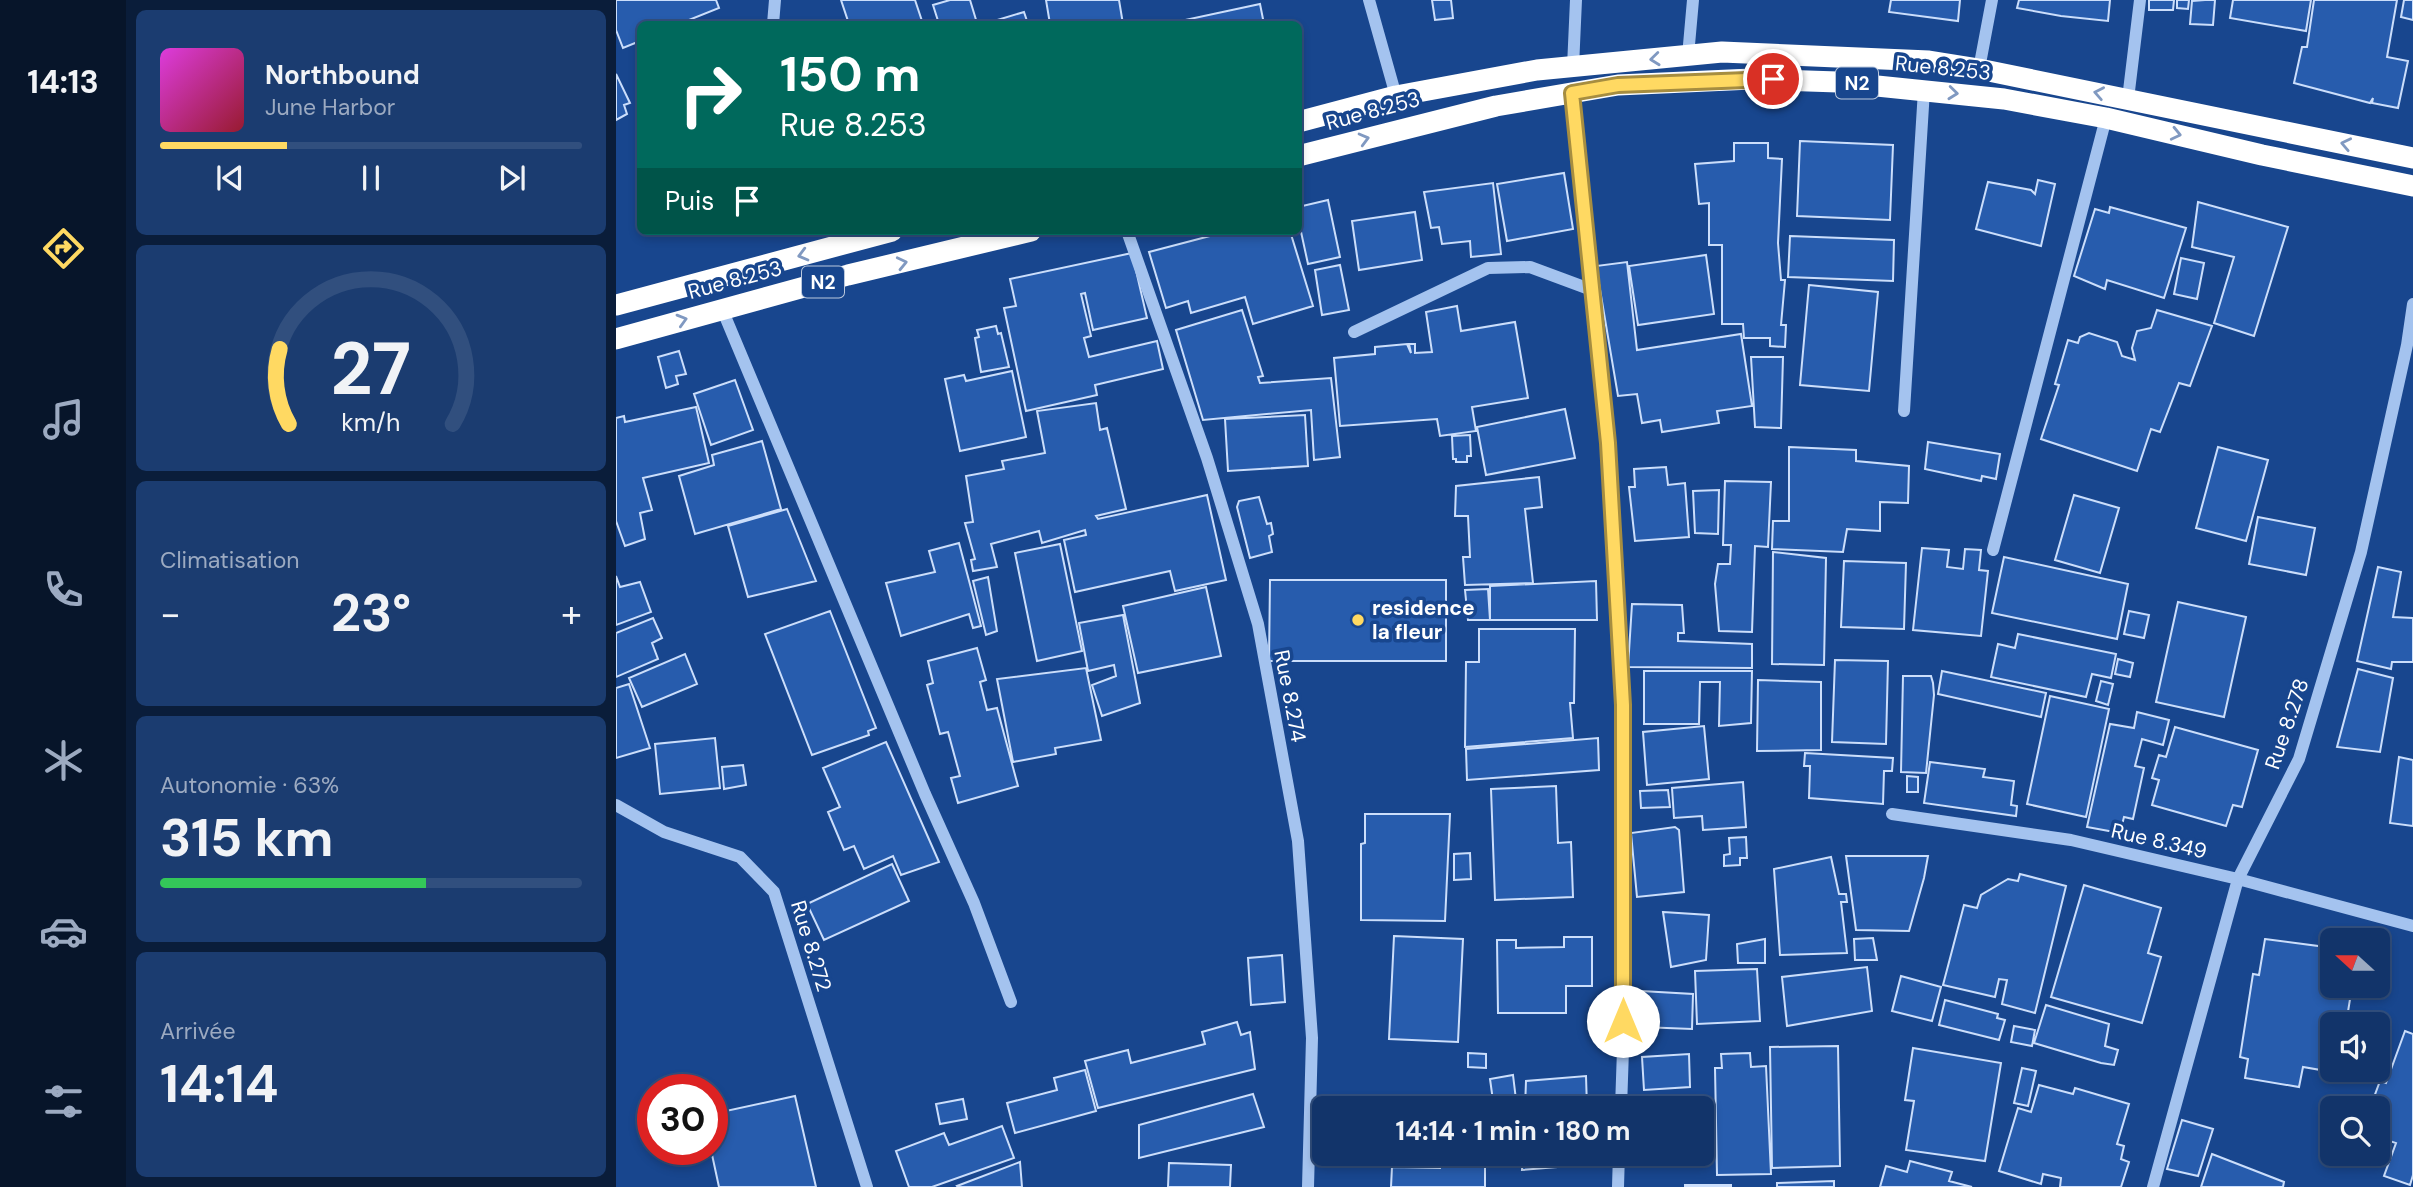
<!DOCTYPE html>
<html lang="fr">
<meta charset="utf-8">
<style>
:root{--surface:#12346a;--page:#1b3c70;--text:#f1f3f6;--muted:#9caac1;--line:#314f7e;--accent:#ffd962}
body{margin:0;font-family:"DM Sans",sans-serif;background:var(--page);color:var(--text);height:100vh;display:flex;flex-direction:column;font-size:26px;white-space:nowrap}
*{box-sizing:border-box;margin:0}
p{font-size:23px;color:var(--muted)}
.icon{flex:none;width:38px;height:38px;fill:none;stroke:currentColor;stroke-width:2;stroke-linecap:round;stroke-linejoin:round}
.map{position:relative;flex:1;overflow:hidden}
.side{display:flex;flex-direction:column;gap:10px;padding:10px;background:#0a1d3a;width:490px}
.side>*{flex:none}
.top-card{position:absolute;left:21px;top:21px;width:665px;height:214px;border-radius:10px;box-shadow:0 4px 10px #0003,0 0 0 2px var(--line);background:#00695c;color:#fff;overflow:hidden}
.needle{width:46px;rotate:291deg}
.tools{position:absolute;left:1704px;top:928px;display:grid;gap:14px}
.tools a{display:grid;place-items:center;width:70px;height:70px;border-radius:10px;background:var(--surface);box-shadow:0 4px 10px #0003,0 0 0 2px var(--line);font-size:35px}
.speed{position:absolute;left:21px;top:1074px;display:flex;gap:14px;font-size:35px;font-weight:700;text-align:center}
.speed>*{display:grid;place-content:center;width:91px;height:91px;border-radius:50%;background:var(--surface);box-shadow:0 4px 10px #0003,0 0 0 2px var(--line);line-height:1}
.speed .limit{border:10px solid #d22;background:#fff;color:#111}
.pin{position:absolute;display:grid;place-items:center;width:60px;height:60px;color:#fff;margin:-30px;border:4px solid #fff;border-radius:50%;box-shadow:0 2px 7px #0007}
.me{position:absolute;width:77px;margin:-38px;rotate:0deg;stroke-linejoin:round;filter:drop-shadow(0 0 5px #0008)}
.turn{display:flex;align-items:center;gap:24px;height:147px;padding:0 28px;font-size:32px}
.turn .icon{width:91px;height:91px;stroke-width:2.5}
.turn b{display:block;font-size:49px;line-height:60px}
.then{display:flex;align-items:center;height:66px;padding:0 28px;background:#0003;gap:14px;font-size:26px}
.big{font-size:52px;font-weight:700;line-height:1.1}
.side .tile{flex:1;display:flex;flex-direction:column;justify-content:center;gap:10px;min-width:0;padding:0 24px;border-radius:10px;background:var(--page)}
.side .dial{align-items:center;gap:0}
.dial svg{height:182px;overflow:visible;fill:none;stroke:var(--line);stroke-width:7;stroke-linecap:round;text-anchor:middle}
.dial text{fill:var(--text);stroke:none}
.song{display:flex;align-items:center;gap:21px}
.cover{width:84px;height:84px;border-radius:10px;background:linear-gradient(135deg,hsl(300 70% 55%),hsl(350 70% 35%))}
.played{height:7px;border-radius:4px;background:linear-gradient(90deg,var(--accent) 30%,var(--line) 30%)}
.keys{display:flex;justify-content:space-around;direction:ltr}
.heat{display:flex;justify-content:space-between;align-items:center;font-size:38px;direction:ltr}
.charge{height:10px;border-radius:5px;background:linear-gradient(90deg,#34c759 63%,var(--line) 0)}
.trip{position:absolute;left:696px;top:1096px;width:402px;height:70px;border-radius:10px;background:var(--surface);box-shadow:0 4px 10px #0003,0 0 0 2px var(--line);font-weight:700;line-height:70px;text-align:center}
main{display:flex;flex:1;min-height:0}
.menu{display:flex;flex-direction:column;width:126px;justify-content:space-around;align-items:center;background:#07152a;color:var(--muted)}
.menu .icon{width:49px;height:49px}
.menu .on{color:var(--accent)}
.menu b{font-size:32px;color:var(--text)}
.map>svg:first-child{display:block}
.building{fill:#275cad;stroke:#cbdefb;stroke-width:2}
.lines{fill:none;stroke-linecap:round;stroke-linejoin:round}
.minor{stroke:#a4c3ef;stroke-width:12}
.highway{stroke:#fff;stroke-width:21}
.oneway{stroke:#8099c1}
.route-casing{stroke:#a68d40;stroke-width:18}
.route{stroke:#ffd962;stroke-width:12}
.poi-dot{fill:#ffd962;stroke:#18468e;stroke-width:2.5}
.labels{text-anchor:middle;stroke-width:7;stroke-linejoin:round;paint-order:stroke}
.shield{fill:#18468e;stroke:#bac8dd;stroke-width:2}
.shield-label{font-size:19px;font-weight:bold;fill:#fff}
.street-label{font-size:21px;fill:#fff;stroke:#18468e}
.poi-label{font-size:21px;font-weight:bold;fill:#fff;stroke:#18468e;text-anchor:start}
</style>
<main>
<nav class="menu">
<b>14:13</b>
<svg class="icon on" aria-label="directions" viewBox="0 0 24 24"><path d="M12 3l9 9-9 9-9-9zM9 14v-3h6M13 9l2 2-2 2"/></svg>
<svg class="icon" aria-label="music" viewBox="0 0 24 24"><path d="M9 18V5l10-2v13"/><circle cx="6" cy="18" r="3"/><circle cx="16" cy="16" r="3"/></svg>
<svg class="icon" aria-label="phone" viewBox="0 0 24 24"><path d="M5 4h4l2 5-3 2q2 4 5 5l2-3 5 2v4C11 20 4 13 5 4z"/></svg>
<svg class="icon" aria-label="climate" viewBox="0 0 24 24"><path d="M12 3v18M4 7l16 10M4 17L20 7"/></svg>
<svg class="icon" aria-label="car" viewBox="0 0 24 24"><path d="M5 17H2v-5l4-1 3-4h7l3 4 3 1v5h-3M9 17h6M6 11h13"/><circle cx="7" cy="17" r="2"/><circle cx="17" cy="17" r="2"/></svg>
<svg class="icon" aria-label="filters" viewBox="0 0 24 24"><path d="M4 7h16M4 17h16"/><circle cx="9" cy="7" r="2"/><circle cx="15" cy="17" r="2"/></svg>
</nav>
<section class="side">
<div class="tile">
<div class="song"><i class="cover"></i><div><b>Northbound</b><p>June Harbor</p></div></div>
<div class="played"></div>
<div class="keys"><svg class="icon" aria-label="previous" viewBox="0 0 24 24"><path d="M18 5L8 12l10 7zM5 5v14"/></svg><svg class="icon" aria-label="pause" viewBox="0 0 24 24"><path d="M8 5v14M16 5v14"/></svg><svg class="icon" aria-label="next" viewBox="0 0 24 24"><path d="M6 5l10 7-10 7zM19 5v14"/></svg></div>
</div>
<div class="tile dial"><svg viewBox="0 0 100 80">
<path d="M14 69A42 42 0 1 1 86 69"/>
<path d="M14 69A42 42 0 0 1 10 36" stroke="#ffd962"/>
<text x="50" y="56" font-size="32" font-weight="700">27</text>
<text x="50" y="72" font-size="11">km/h</text>
</svg></div>
<div class="tile"><p>Climatisation</p>
<div class="heat"><a>−</a><b class="big">23°</b><a>+</a></div>
</div>
<div class="tile"><p>Autonomie · 63%</p><b class="big">315 km</b><div class="charge"></div></div>
<div class="tile"><p>Arrivée</p><b class="big">14:14</b></div>
</section>
<div class="map">
<svg width="1797" height="1187" viewBox="0 0 1797 1187">
<rect width="100%" height="100%" fill="#18468e"/>
<!-- building -->
<path class="building" d="M0 0H100L103 8 63 24H24V41L7 48 0 30Z
M225 0H299L307 24H233Z
M334 0H354L361 23 323 24 317 5Z
M430 0H503L507 24H434Z
M816 0H835L837 18 819 20Z
M1275 0H1344L1342 21 1273 12Z
M1403 0H1494L1492 21 1445 16 1401 8Z
M1533 0H1558L1557 10H1533Z
M1561 0H1573L1572 9 1561 8Z
M1589 0H1599L1597 25 1574 24 1576 1Z
M1617 0H1695L1690 31 1614 18Z
M1698 0H1781L1771 57 1792 61 1782 108 1756 103 1757 98 1754 103 1678 83 1686 47H1691Z
M1788 0H1797V20L1785 17Z
M644 4 648 24H555V23Z
M408 12 412 24H368Z
M0 74 14 103 8 105 11 114 0 120Z
M1184 141 1277 145 1274 220 1181 216Z
M1118 143H1152V158L1166 159 1162 243 1165 280H1169L1165 325H1170L1169 347 1154 346V338H1128L1127 324H1106V245H1093V203L1083 204 1079 164 1118 161Z
M948 173 957 229 891 241 881 184Z
M1422 180 1439 184 1425 246 1360 229 1372 182 1415 190 1419 194Z
M877 183 885 254 855 257 854 241 826 244 823 227 815 228 808 192Z
M712 200 724 257 692 264 682 218V207Z
M1582 202 1672 227 1638 336 1598 323 1618 257 1576 247Z
M1494 207 1570 228 1548 298 1491 280 1489 289 1458 276 1479 209 1493 213Z
M799 212 806 260 743 270 736 221Z
M613 231H674L697 306 637 324 629 297 575 313 572 301 550 308 533 252Z
M1174 236 1278 240 1277 281 1172 277Z
M516 253 531 318 477 330 469 293 465 294 475 336 468 338 473 357 541 341 547 369 479 385 481 395 410 411 388 308 400 306 394 279Z
M1090 255 1098 314 1022 325 1013 266Z
M1565 258 1588 263 1581 299 1558 294Z
M1011 262 1021 350 1125 334 1136 406 1101 411 1103 423 1046 432 1044 420 1026 423 1021 394 1002 396 980 266Z
M724 265 733 310 706 315 699 270Z
M1193 285 1262 292 1253 391 1184 385Z
M841 306 845 331 899 322 912 398 856 407 860 431 824 436 821 419 724 426 718 358 759 354V347L791 344 795 353 793 344H799V353L816 352 810 312Z
M626 310 647 376 642 377 644 383 715 378 724 457 698 460 695 410 587 420 560 330Z
M1541 310 1596 326 1574 386 1563 383 1544 432 1535 429 1521 471 1425 439 1443 385 1439 384 1452 340 1462 343 1464 337 1473 333 1501 342 1506 356 1519 360 1516 348 1521 331 1535 328Z
M380 326 382 334 385 333 393 367 365 372 359 338 363 337 361 330Z
M63 351 70 374 60 376 62 384 50 388 42 357Z
M1135 357H1167L1165 428 1139 427Z
M396 371 410 437 344 451 329 379 348 375 350 381Z
M119 380 137 430 95 445 78 394Z
M480 403 484 430 491 428 510 509 480 516 482 519 591 495 610 580 559 591 554 571 459 592 448 540 470 535 469 530 426 543 423 531 375 544 381 567 357 571 355 560 359 559 349 523 357 522 350 476 388 469 386 461 429 453 421 411Z
M80 407 93 463 27 478 36 510 24 513 29 539 9 546 0 521V418L8 416 9 422Z
M949 409 959 458 870 475 861 427Z
M689 415 692 466 612 471 609 419Z
M854 435 855 456H851V462H840V459H837L836 436Z
M146 441 165 509 79 534 63 476 98 465 96 455Z
M1312 442 1384 454 1380 479 1366 476 1365 481 1309 469Z
M1173 447 1240 450V461L1293 466 1292 503 1264 502V531L1231 529 1227 552 1156 549 1157 521H1173Z
M1602 447 1652 460 1630 541 1580 528Z
M1050 467 1052 485 1069 483 1073 537 1019 541 1013 487H1019L1018 469Z
M923 477 926 507 909 509 917 583 849 585 847 557H854L852 516H839L840 486Z
M1109 481 1155 482 1152 547 1139 546 1136 632 1103 631 1099 584 1102 564H1114L1115 545H1107Z
M1103 490 1102 534 1079 533 1077 491Z
M1458 495 1503 508 1484 573 1439 560Z
M643 497 651 524 655 523 657 534 653 536 656 552 634 558 621 507 623 501Z
M171 509 200 581 132 597 112 526Z
M1642 517 1699 528 1690 575 1633 564Z
M343 543 365 626 357 628 353 614 285 636 270 583 319 572 313 551Z
M444 544 466 651 421 661 399 553Z
M1306 548 1333 550 1331 567 1347 569 1349 549 1365 550 1363 570 1372 571 1365 636 1297 630Z
M1157 552 1210 558 1208 665 1156 664Z
M1388 557 1512 584 1501 639 1376 613Z
M1228 561 1290 563 1288 629 1225 627Z
M1762 567 1785 572 1777 617 1797 618V662H1776L1775 669 1741 661Z
M0 576 4 587 24 582 35 612 0 625Z
M372 577 381 631 370 635 357 581Z
M654 580H830V661H653Z
M980 581 981 620H874V586Z
M590 587 605 656 522 673 507 606Z
M872 589 874 620H852L849 590Z
M1562 602 1630 617 1608 717 1540 702Z
M1016 604 1066 605 1068 633H1062V641L1136 644V668L1012 667Z
M214 611 260 728 252 731 253 735 196 755 149 634Z
M1513 611 1533 615 1528 638 1508 634Z
M507 615 524 703 486 716 476 685 500 676 498 665 472 671 463 623Z
M37 618 46 638 36 643 42 659 0 677V633Z
M863 629H959L958 703H954L957 738 849 747 850 662H863Z
M1402 634 1500 654 1495 678 1476 674 1470 697 1375 677 1382 644 1399 648Z
M361 648 370 680 364 682 371 710 381 708 402 786 342 803 335 778 344 776 332 732 324 734 311 685 317 683 312 661Z
M69 654 81 684 26 707 13 678Z
M1502 659 1517 663 1514 677 1499 674Z
M1219 660 1272 661 1270 744 1216 742Z
M470 668 485 740 439 748 440 754 397 762 381 679Z
M1742 669 1777 678 1764 752 1721 747Z
M1028 671H1136L1135 723 1103 726 1104 682H1084L1083 724H1028Z
M1326 671 1430 693 1425 717 1322 694Z
M1287 676H1315L1317 683 1318 695 1310 773 1285 772Z
M1142 680 1205 682V750L1141 751Z
M1485 681 1497 684 1492 705 1480 701Z
M13 684 34 748 0 758V688Z
M1434 696 1493 709 1470 817 1411 804Z
M1521 712 1553 720 1547 745 1526 739 1519 766 1528 768 1517 819 1508 817 1504 833 1471 827 1494 724 1518 728Z
M1088 726 1093 779 1031 785 1027 732Z
M1559 727 1642 750 1626 807 1617 805 1610 826 1536 805 1543 780 1536 778 1543 755 1550 757Z
M99 738 104 788 44 794 39 744Z
M982 738 983 770 851 780 850 749Z
M270 742 323 862 285 875 277 856 248 869 238 846 228 850 212 812 224 807 207 768Z
M1189 753 1277 758 1276 771H1268L1267 804 1193 798 1194 766H1188Z
M1783 757 1797 760V826L1774 823Z
M1314 762 1369 769 1367 777 1398 781 1395 805 1401 806 1400 816 1308 803Z
M127 765 130 785 108 789 106 767Z
M1291 776 1302 777V792H1291Z
M1127 782 1130 827 1087 830 1086 816 1058 818 1056 788Z
M940 786 942 843 955 842 957 897 879 900 875 789Z
M1052 790 1054 807 1025 808 1024 791Z
M749 814H834L829 921 745 920V844L749 843Z
M1059 827 1063 830 1068 892 1021 897 1015 833Z
M1130 837 1131 858H1124V865L1108 866V855L1114 854 1113 838Z
M854 853 855 879 838 880V854Z
M1230 856H1312L1308 878 1293 931 1240 930Z
M1215 857 1223 894H1230L1231 902H1225L1231 953 1164 955 1158 869Z
M276 864 293 901 208 940 191 904Z
M1404 874 1450 886 1419 1013 1386 1004 1391 980 1383 979 1379 997 1327 985 1348 905 1361 908 1365 895 1392 879 1402 881Z
M1468 885 1545 908 1532 953 1545 957 1526 1023 1435 997Z
M1047 912 1093 915 1090 960 1055 967Z
M778 936 847 939 842 1042 773 1039Z
M948 937H976V986H950V1013H882L881 940H900V948L948 947Z
M1257 938 1261 960H1239L1238 939Z
M1149 939V963H1122L1121 944Z
M1649 939 1717 948V985H1748L1747 994 1735 993 1730 1024H1717V1069H1723L1722 1073 1687 1067 1683 1087 1629 1078 1632 1059 1624 1057 1637 974 1643 975Z
M666 955 669 1002 635 1005 632 958Z
M1251 967 1256 1011 1171 1026 1166 977Z
M1141 969 1144 1021 1081 1024 1079 971Z
M1285 976 1325 987 1316 1021 1276 1011Z
M1025 991 1077 994 1076 1029 1025 1027Z
M1329 1000 1382 1014 1381 1018 1389 1020 1383 1040 1323 1025Z
M1430 1005 1493 1024 1489 1046 1502 1050 1498 1065 1485 1063 1418 1043Z
M621 1022 625 1035 634 1032 639 1069 482 1108 469 1061 512 1050 515 1063 589 1044 586 1032Z
M1398 1026 1419 1030 1416 1046 1395 1042Z
M1789 1031 1797 1034V1175L1794 1185 1768 1176 1780 1143 1762 1137V1108H1754L1764 1081 1770 1083Z
M1222 1046 1224 1166 1156 1168 1154 1047Z
M1297 1048 1385 1063 1369 1161 1290 1150 1298 1101 1289 1100Z
M852 1053 870 1054V1068L852 1067Z
M1134 1053 1135 1067 1150 1066 1155 1174 1101 1175 1099 1068H1106L1105 1054Z
M1073 1054 1074 1087 1028 1090 1026 1057Z
M1406 1068 1420 1071 1412 1106 1398 1103Z
M469 1070 480 1111 399 1133 391 1103 441 1090 438 1078Z
M897 1075 901 1108H878L874 1079Z
M970 1076 971 1108H909L910 1081Z
M1423 1085 1457 1094 1459 1088 1513 1104 1501 1144 1508 1146 1505 1159 1513 1162 1505 1187H1444L1445 1178 1427 1174 1425 1184 1383 1171 1402 1108 1415 1112Z
M637 1094 648 1127 523 1158V1125Z
M179 1096 200 1187H103L95 1150 96 1114Z
M347 1099 351 1119 324 1124 320 1104Z
M1566 1120 1597 1129 1582 1176 1551 1169Z
M386 1126 398 1158 316 1187H293L280 1151 328 1133 333 1145Z
M824 1153H869V1187H775L776 1167 824 1168Z
M907 1153H978V1164L906 1170Z
M1596 1154 1668 1182 1667 1187H1585Z
M1294 1161 1336 1172 1333 1181 1356 1187H1264L1270 1166 1291 1172Z
M404 1162 406 1187H342L341 1186Z
M553 1163 615 1165 614 1187H552Z
M1218 1181V1187H1161V1183Z
M1069 1185H1115V1187H1069Z"/>
<g class="lines">
<!-- minor -->
<path class="minor" d="M753 0 780 96
M157 24 159 0
M1072 56 1077 0
M957 67 960 0
M1363 69 1376 0
M956 93C977 297 1001 501 1007 705 1012 839 1010 974 1005 1108
M1512 99 1524 0
M511 231 591 458 642 624 682 841 696 1038 692 1187
M106 309 309 794 358 903 395 1002
M738 332 872 268 914 267 976 290
M1288 411 1308 90
M1377 550 1490 118
M0 805 48 832 124 857 158 892 251 1187
M1276 814 1455 840 1622 879 1797 926
M1002 1187 1003 1153
M1537 1187 1622 879 1683 759 1745 552 1791 345 1797 304"/>
<!-- highway -->
<path class="highway" d="M682 122 780 96 921 70 1106 52 1313 61 1363 69 1797 158
M682 156 880 106 1002 85 1136 79 1222 82 1388 99 1490 118 1646 155 1797 186
M0 305 276 231
M0 339 232 275 415 231"/>
</g>
<!-- one-way arrows -->
<defs><path id="oneway-chevron" d="M-2-3.5L2.5 0L-2 3.5" fill="none" stroke-width="1.6" stroke-linecap="round" stroke-linejoin="round" transform="scale(1.75)"/></defs>
<g class="oneway">
<use href="#oneway-chevron" transform="translate(1039 59) rotate(174)"/>
<use href="#oneway-chevron" transform="translate(1337 93) rotate(6)"/>
<use href="#oneway-chevron" transform="translate(1483 93) rotate(-169)"/>
<use href="#oneway-chevron" transform="translate(1560 134) rotate(13)"/>
<use href="#oneway-chevron" transform="translate(748 139) rotate(-15)"/>
<use href="#oneway-chevron" transform="translate(1730 144) rotate(-168)"/>
<use href="#oneway-chevron" transform="translate(187 255) rotate(165)"/>
<use href="#oneway-chevron" transform="translate(286 263) rotate(-13)"/>
<use href="#oneway-chevron" transform="translate(66 320) rotate(-16)"/>
</g>
<g class="lines">
<!-- route casing -->
<g class="route-casing">
<path id="route" d="M1007 1021V705L992 443 956 93 1002 85 1157 79"/>
</g>
<!-- route -->
<use href="#route" class="route"/>
</g>
<!-- markers -->
<circle class="poi-dot" cx="742" cy="620" r="7"/>
<g class="labels">
<!-- shield labels -->
<g class="shield">
<rect x="1220" y="67.5" width="42" height="31" rx="5"/>
<rect x="186" y="266.5" width="42" height="31" rx="5"/>
</g>
<g class="shield-label">
<text x="1241" y="90">N2</text>
<text x="207" y="289">N2</text>
</g>
<!-- street labels -->
<g class="street-label">
<text transform="translate(1327 68) rotate(6)" y="7">Rue 8.253</text>
<text transform="translate(757 111) rotate(-15)" y="7">Rue 8.253</text>
<text transform="translate(119 280) rotate(-15)" y="7">Rue 8.253</text>
<text transform="translate(674 696) rotate(79)" y="7">Rue 8.274</text>
<text transform="translate(1671 724) rotate(-71)" y="7">Rue 8.278</text>
<text transform="translate(1543 841) rotate(13)" y="7">Rue 8.349</text>
<text transform="translate(195 946) rotate(73)" y="7">Rue 8.272</text>
</g>
<!-- poi labels -->
<g class="poi-label">
<text x="756" y="615">residence<tspan x="756" dy="24">la fleur</tspan></text>
</g>
</g>
</svg>
<div class="tools">
<a><svg class="needle" viewBox="-14 -14 28 28"><path d="M0-13l5 13h-10z" fill="#e53935"/><path d="M0 13l5-13h-10z" fill="#9caac1"/></svg></a>
<a><svg class="icon" aria-label="sound" viewBox="0 0 24 24"><path d="M4 9h4l5-4v14l-5-4H4zM17 9q2 3 0 6"/></svg></a>
<a><svg class="icon" aria-label="search" viewBox="0 0 24 24"><circle cx="10" cy="10" r="6"/><path d="M15 15l6 6"/></svg></a>
</div>
<div class="speed"><div class="limit">30</div></div>
<div class="pin" style="left:1157px;top:79px;background:#d93025"><svg class="icon" aria-label="arrive" viewBox="0 0 24 24"><path d="M6 21V4h12l-3 4 3 4H6"/></svg></div>
<svg class="me" style="left:1007px;top:1021px" viewBox="-20 -20 40 40"><circle r="19" fill="#fff"/><path d="M0-13L10 11 0 6-10 11z" fill="#ffd962"/></svg>
<div class="trip">14:14 · 1 min · 180 m</div>
<div class="top-card">
<div class="turn"><svg class="icon" aria-label="right" viewBox="0 0 24 24"><path d="M7 20v-9h11M14 6l5 5-5 5"/></svg><div><b>150 m</b>Rue 8.253</div></div>
<div class="then">Puis<svg class="icon" aria-label="arrive" viewBox="0 0 24 24"><path d="M6 21V4h12l-3 4 3 4H6"/></svg></div>
</div>
</div>
</main>
